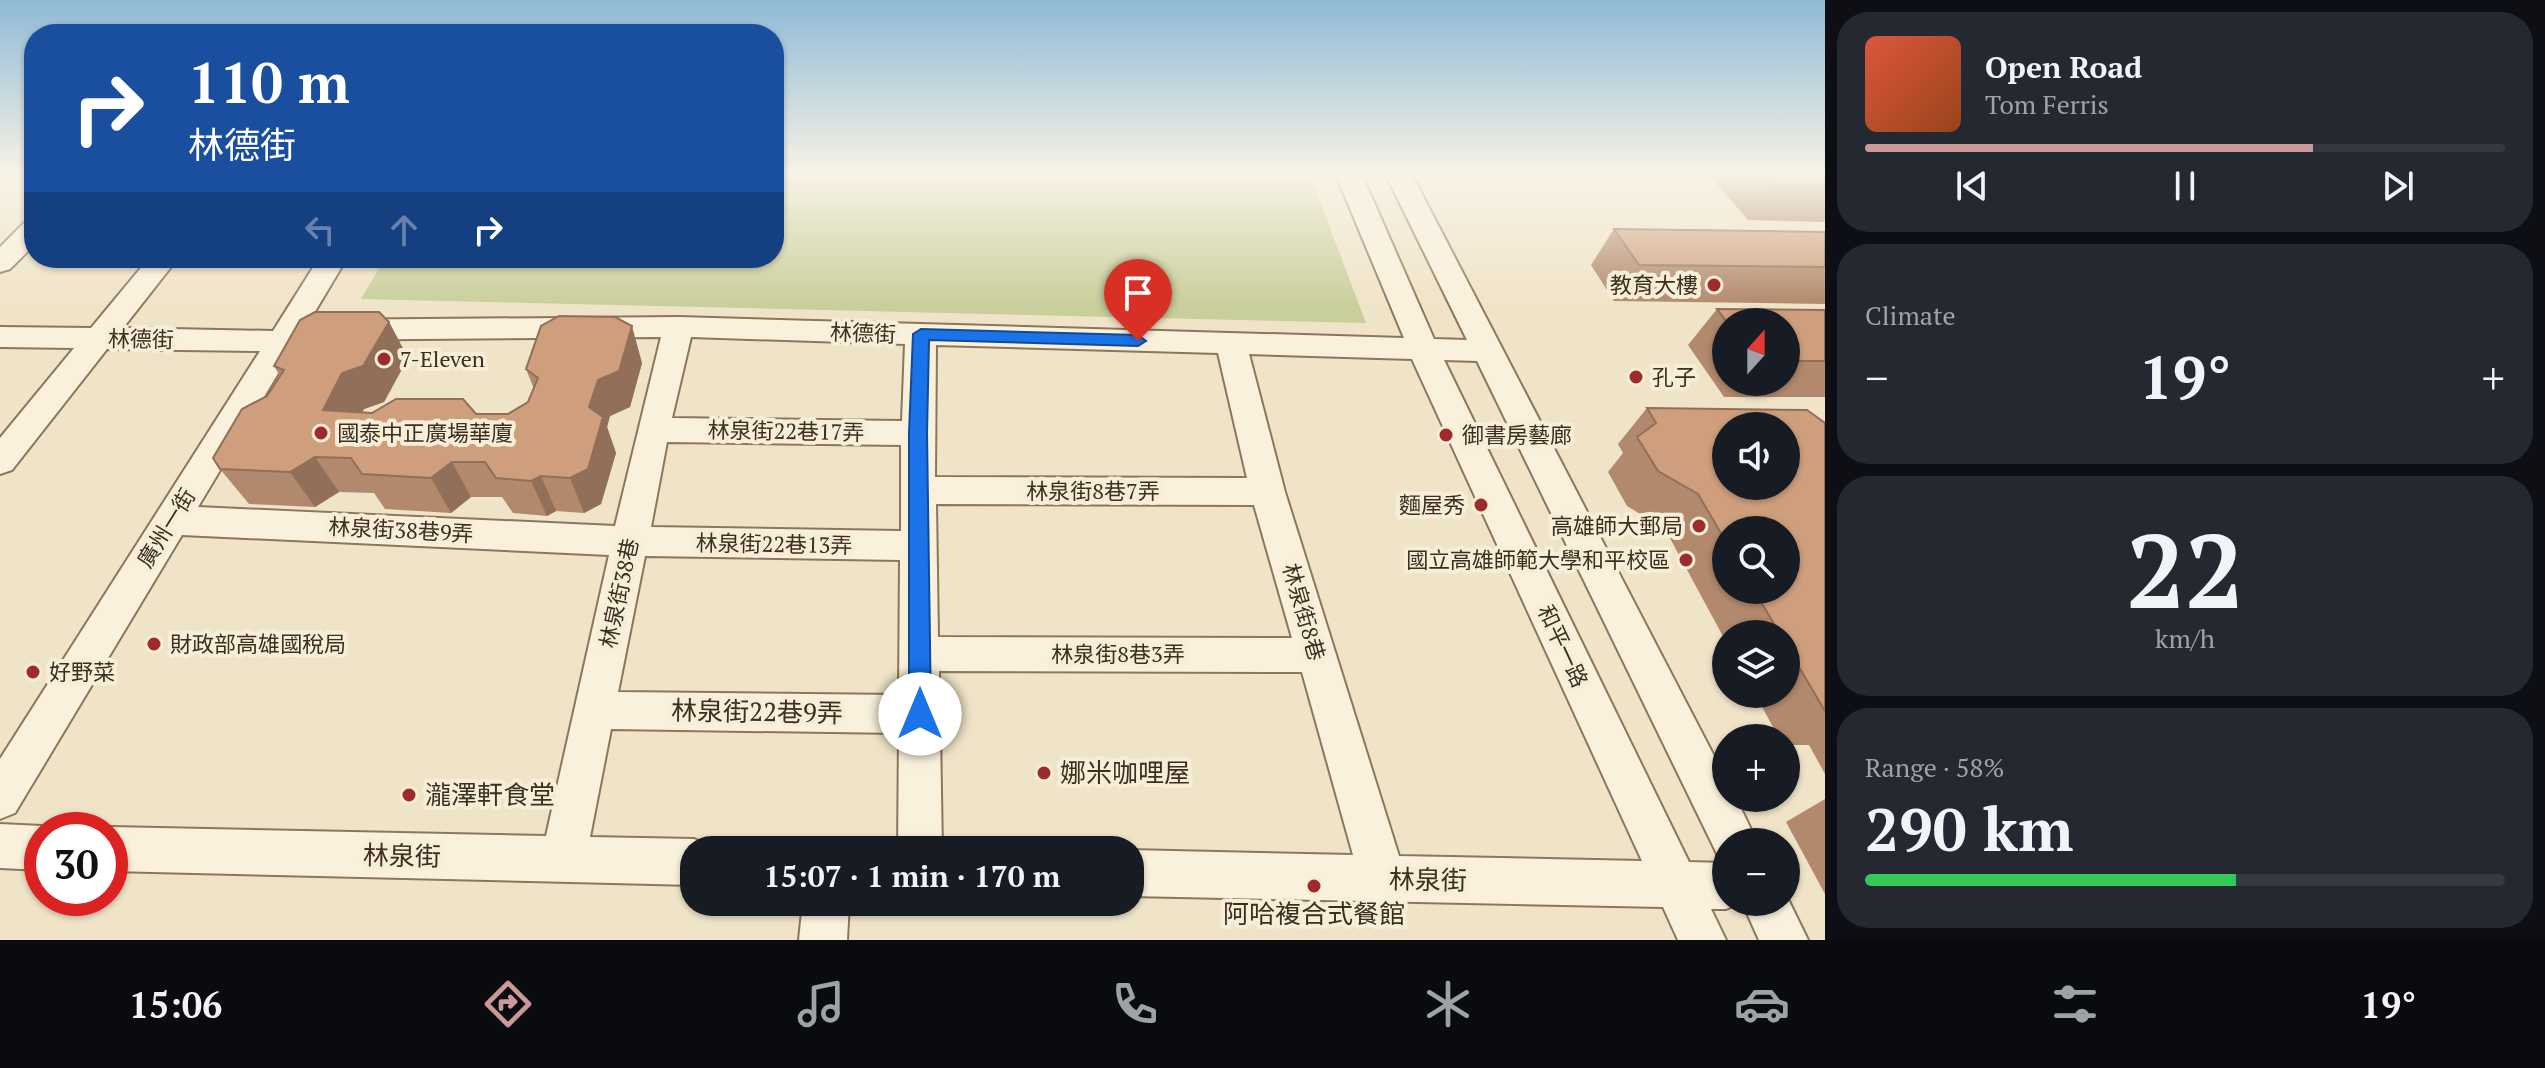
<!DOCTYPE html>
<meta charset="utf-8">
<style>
:root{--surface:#171b24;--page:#242831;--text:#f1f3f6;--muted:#9ea1a6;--line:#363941;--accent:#cc999b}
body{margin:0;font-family:"PT Serif","Noto Sans TC",serif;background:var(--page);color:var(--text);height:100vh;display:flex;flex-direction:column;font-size:30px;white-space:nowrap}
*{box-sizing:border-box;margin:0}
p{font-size:26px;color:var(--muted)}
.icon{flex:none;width:44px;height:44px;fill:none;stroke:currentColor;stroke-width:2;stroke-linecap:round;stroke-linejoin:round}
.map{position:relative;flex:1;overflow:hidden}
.drawer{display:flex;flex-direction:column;gap:12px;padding:12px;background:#0d0f14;width:720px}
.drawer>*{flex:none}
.banner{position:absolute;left:24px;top:24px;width:760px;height:244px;border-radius:32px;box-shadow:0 2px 6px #0004;background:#1a4fa0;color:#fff;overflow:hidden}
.needle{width:52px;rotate:21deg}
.tools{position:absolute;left:1712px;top:308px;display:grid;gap:16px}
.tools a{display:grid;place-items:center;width:88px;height:88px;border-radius:50%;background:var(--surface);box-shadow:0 2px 6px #0004;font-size:40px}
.speed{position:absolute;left:24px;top:812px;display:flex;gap:16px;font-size:40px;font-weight:700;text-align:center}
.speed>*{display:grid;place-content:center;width:104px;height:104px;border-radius:50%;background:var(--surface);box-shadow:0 2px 6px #0004;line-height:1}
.speed .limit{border:12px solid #d22;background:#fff;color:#111}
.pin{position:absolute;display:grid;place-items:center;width:68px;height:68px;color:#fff;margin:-82px -34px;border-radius:50% 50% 50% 0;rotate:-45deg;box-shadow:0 0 8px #0007}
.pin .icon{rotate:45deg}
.me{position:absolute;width:88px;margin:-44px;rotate:0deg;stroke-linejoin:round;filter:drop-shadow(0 0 6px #0008)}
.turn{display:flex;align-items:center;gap:28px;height:168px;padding:0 32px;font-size:36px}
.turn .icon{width:104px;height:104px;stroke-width:2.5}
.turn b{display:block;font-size:56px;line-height:68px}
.lanes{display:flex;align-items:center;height:76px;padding:0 32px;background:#0003;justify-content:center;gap:40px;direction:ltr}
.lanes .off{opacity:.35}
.big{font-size:60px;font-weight:800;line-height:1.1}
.drawer .tile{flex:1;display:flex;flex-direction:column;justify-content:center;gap:12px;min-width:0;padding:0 28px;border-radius:32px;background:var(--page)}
.drawer .dial{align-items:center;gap:0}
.dial b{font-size:104px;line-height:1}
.song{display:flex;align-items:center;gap:24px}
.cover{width:96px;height:96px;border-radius:12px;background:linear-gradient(135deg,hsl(10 70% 55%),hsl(20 70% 35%))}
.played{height:8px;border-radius:4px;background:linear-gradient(90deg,var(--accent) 70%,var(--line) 70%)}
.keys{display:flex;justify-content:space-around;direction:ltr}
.heat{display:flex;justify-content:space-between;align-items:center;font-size:44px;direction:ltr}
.charge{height:12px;border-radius:6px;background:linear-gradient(90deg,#34c759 58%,var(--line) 0)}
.trip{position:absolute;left:680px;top:836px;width:464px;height:80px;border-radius:32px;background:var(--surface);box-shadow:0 2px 6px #0004;font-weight:800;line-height:80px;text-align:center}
.dock{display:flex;height:128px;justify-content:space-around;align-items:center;background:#090b0e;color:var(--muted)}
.dock .icon{width:56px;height:56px}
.dock .current{color:var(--accent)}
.dock b{font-size:36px;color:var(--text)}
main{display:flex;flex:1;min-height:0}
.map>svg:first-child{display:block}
.green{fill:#c9cf9b}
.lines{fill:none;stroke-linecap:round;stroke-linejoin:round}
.minor-casing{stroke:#8d765c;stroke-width:4}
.minor{fill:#faf1dc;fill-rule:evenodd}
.wall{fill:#b2896c;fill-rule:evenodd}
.shaded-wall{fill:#916f58}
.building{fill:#cf9f7d;stroke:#916f58;stroke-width:2;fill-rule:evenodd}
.route{fill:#1a73e8;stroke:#114b97;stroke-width:2}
.poi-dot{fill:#9e2a2b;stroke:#f7eed8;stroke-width:3}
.labels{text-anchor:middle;stroke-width:8;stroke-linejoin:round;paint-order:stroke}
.poi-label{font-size:22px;fill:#3d2e20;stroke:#f7eed8;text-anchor:start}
.street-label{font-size:22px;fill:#3d2e20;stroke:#f7eed8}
.near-street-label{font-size:26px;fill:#3d2e20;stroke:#f7eed8}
.near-poi-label{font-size:26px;fill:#3d2e20;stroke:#f7eed8;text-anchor:start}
</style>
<main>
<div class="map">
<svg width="1825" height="940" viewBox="0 0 1825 940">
<rect width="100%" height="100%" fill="#f0e4c8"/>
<!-- green -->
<path class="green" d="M774 175H1310L1366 323 361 299 385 258H774Z"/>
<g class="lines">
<!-- minor casing -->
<g class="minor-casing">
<path id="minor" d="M1336 175H1362L1434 339 1467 340 1386 175H1412L1726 779V798H1736L1757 842H1726V861L1719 858 1477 361 1444 360 1689 862 1726 863V902H1786V895L1808 940H1759L1742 902 1726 909H1711L1726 940H1678L1663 907 1130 896V850L1353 855 1302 672 939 671 942 850H898L899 733 611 729 590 837 694 839 710 846 712 850H694V885L110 871V830H102L110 827 546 836 609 555 182 535 15 813 0 819V759L260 351 107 349 12 470 0 474V438L74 348 0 347V327L91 328 149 258H178L123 328 273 331 319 258H347L310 320 679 317 1404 338ZM661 337 615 526 198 507 298 340ZM691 337 905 344 902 421 672 418ZM936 345 1218 353 1247 478 935 477ZM1249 354 1412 359 1642 861 1399 856 1285 492ZM667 442 901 445V531L651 527ZM936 504 1254 505 1292 638 938 637ZM645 556 900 560 899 695 618 692Z
M34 221V245L10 269 0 272V247L24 223Z
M0 824 42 826 52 830H42V870L0 868Z
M803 902H849L847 940H799Z"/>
</g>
<!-- minor -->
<use href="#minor" class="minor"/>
</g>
<!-- wall -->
<path class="wall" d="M1709 175H1825V220L1824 222 1748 220Z
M1614 229 1825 232V304L1614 301 1591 265Z
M1717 309 1825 310V397H1724L1688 345ZM1726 322H1786V382H1726Z
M389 322 408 358 384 402 364 409 362 412 508 414 528 402 534 389 526 369 642 363 630 407 610 416 607 427 616 453 601 504 584 513 556 511 547 516 513 513 502 497H471L451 513 385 509 374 493 339 492 315 507 249 504 220 469 280 376 274 366Z
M1647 408 1825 423V774L1809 745H1786V738H1779L1755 694H1786V634H1726V642L1665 529 1627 506 1608 472 1623 453 1618 444ZM1726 530 1786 590H1726Z
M1825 799V894L1786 822Z"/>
<!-- shaded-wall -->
<path class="shaded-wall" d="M389 322 408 358 384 402 364 409 346 446 323 410 342 373Z
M632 326 642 363 630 407 610 416 607 427 616 453 601 504 584 513 570 478 589 407 598 380Z
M315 457 339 492 315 507 290 472Z
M452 462 471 497 451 513 431 478Z
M541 476 556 511 547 516 531 481Z"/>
<!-- building -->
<path class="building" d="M1767 175H1825V185L1775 184Z
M1614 229 1825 232V267L1639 265Z
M1717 309 1825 310V361H1786V322H1727Z
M315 312H379L389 322 363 366 342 373 323 410 372 413 396 399H463L476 414H508L528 402 538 378 526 369 541 326 559 316 615 317 632 326 619 371 598 380 589 407 603 417 588 469 570 478 541 476 531 481 496 478 485 462H452L431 478 362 474 351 458 315 457 290 472 220 469 213 458 242 409 267 396 284 370 274 366 300 320Z
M1647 408 1807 410 1825 423V711L1786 645V634H1780L1754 590H1786V530H1726V542L1698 494 1658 471 1637 437 1656 423ZM1726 426H1786V486H1726Z"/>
<!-- sky -->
<linearGradient id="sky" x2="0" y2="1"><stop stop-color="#8fbad6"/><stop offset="0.57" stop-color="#f8f3e6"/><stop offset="1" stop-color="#f8f3e6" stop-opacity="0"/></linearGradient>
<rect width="1825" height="306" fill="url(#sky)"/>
<!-- route -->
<path class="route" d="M921 329 1138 335 1146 341 1138 346 929 340 927 433 931 714 928 722 920 724 912 722 909 714V433L913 334Z"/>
<!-- markers -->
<g class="poi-dot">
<circle cx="1714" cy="285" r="8"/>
<circle cx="384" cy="359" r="8"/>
<circle cx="1636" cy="377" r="8"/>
<circle cx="321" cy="433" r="8"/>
<circle cx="1446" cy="435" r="8"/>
<circle cx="1481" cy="505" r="8"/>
<circle cx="1699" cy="526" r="8"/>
<circle cx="1686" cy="560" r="8"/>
<circle cx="154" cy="644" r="8"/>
<circle cx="33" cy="672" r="8"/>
<circle cx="1044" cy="773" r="8"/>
<circle cx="409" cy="795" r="8"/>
<circle cx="1314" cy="886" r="8"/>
</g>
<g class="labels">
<!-- poi labels -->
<g class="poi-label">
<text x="1698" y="293" text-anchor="end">教育大樓</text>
<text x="400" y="367">7-Eleven</text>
<text x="1652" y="385">孔子</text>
<text x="337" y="441">國泰中正廣場華廈</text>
<text x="1462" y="443">御書房藝廊</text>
<text x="1465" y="513" text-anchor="end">麵屋秀</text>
<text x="1683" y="534" text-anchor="end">高雄師大郵局</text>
<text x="1670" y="568" text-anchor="end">國立高雄師範大學和平校區</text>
<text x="170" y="652">財政部高雄國稅局</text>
<text x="49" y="680">好野菜</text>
</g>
<!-- street labels -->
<g class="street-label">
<text transform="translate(863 333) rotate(2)" y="8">林德街</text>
<text transform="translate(141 339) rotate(1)" y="8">林德街</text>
<text transform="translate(786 431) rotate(1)" y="8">林泉街22巷17弄</text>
<text x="1093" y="499">林泉街8巷7弄</text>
<text transform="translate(166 528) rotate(-58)" y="8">廣州一街</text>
<text transform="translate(401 530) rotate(3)" y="8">林泉街38巷9弄</text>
<text transform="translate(774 544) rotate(1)" y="8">林泉街22巷13弄</text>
<text transform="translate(619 593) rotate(-78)" y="8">林泉街38巷</text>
<text transform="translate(1304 612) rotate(74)" y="8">林泉街8巷</text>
<text transform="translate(1563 646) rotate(65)" y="8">和平一路</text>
<text x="1118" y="662">林泉街8巷3弄</text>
</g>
<!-- near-street labels -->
<g class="near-street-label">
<text transform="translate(757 712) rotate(1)" y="9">林泉街22巷9弄</text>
<text transform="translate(402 856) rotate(1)" y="9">林泉街</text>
<text transform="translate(1428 880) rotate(1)" y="9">林泉街</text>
</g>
<!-- near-poi labels -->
<g class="near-poi-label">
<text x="1060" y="782">娜米咖哩屋</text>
<text x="425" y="804">瀧澤軒食堂</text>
<text x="1314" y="923" text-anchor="middle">阿哈複合式餐館</text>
</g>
</g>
</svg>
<div class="tools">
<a><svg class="needle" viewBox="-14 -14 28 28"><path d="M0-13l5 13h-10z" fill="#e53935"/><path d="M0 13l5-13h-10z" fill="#9ea1a6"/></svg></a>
<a><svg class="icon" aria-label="sound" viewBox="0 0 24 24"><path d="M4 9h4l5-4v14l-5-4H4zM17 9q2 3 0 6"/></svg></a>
<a><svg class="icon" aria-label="search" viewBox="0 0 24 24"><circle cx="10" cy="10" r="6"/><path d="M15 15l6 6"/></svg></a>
<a><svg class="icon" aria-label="layers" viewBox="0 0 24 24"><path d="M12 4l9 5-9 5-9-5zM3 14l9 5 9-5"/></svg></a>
<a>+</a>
<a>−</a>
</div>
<div class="speed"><div class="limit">30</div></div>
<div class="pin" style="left:1138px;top:341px;background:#d93025"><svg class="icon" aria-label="arrive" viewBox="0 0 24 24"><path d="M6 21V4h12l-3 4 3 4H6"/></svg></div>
<svg class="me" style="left:920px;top:714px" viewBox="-20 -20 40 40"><circle r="19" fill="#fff"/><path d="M0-13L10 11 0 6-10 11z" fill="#1a73e8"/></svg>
<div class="trip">15:07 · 1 min · 170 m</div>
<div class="banner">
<div class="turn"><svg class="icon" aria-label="right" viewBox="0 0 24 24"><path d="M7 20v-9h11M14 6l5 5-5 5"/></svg><div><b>110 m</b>林德街</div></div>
<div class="lanes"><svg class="icon off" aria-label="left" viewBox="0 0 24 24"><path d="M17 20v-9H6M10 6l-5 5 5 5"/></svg><svg class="icon off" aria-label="ahead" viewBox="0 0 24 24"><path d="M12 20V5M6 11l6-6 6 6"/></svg><svg class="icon" aria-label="right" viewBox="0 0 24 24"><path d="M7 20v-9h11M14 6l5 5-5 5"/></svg></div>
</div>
</div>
<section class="drawer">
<div class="tile">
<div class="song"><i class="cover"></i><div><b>Open Road</b><p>Tom Ferris</p></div></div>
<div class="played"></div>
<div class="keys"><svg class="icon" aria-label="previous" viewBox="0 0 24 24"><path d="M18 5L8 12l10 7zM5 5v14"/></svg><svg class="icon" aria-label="pause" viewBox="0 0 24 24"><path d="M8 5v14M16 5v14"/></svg><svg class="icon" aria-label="next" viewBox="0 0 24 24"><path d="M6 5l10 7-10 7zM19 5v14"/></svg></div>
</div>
<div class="tile"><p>Climate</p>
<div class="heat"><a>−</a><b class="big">19°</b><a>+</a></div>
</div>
<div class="tile dial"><b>22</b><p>km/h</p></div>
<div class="tile"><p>Range · 58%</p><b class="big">290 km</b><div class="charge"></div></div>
</section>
</main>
<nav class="dock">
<b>15:06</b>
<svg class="icon current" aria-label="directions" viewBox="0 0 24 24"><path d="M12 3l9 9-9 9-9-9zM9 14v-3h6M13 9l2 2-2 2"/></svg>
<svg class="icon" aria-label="music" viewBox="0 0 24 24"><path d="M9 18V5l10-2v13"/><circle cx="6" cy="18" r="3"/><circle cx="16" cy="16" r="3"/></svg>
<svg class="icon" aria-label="phone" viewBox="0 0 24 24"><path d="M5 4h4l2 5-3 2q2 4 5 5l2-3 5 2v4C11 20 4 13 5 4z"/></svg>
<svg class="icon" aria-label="climate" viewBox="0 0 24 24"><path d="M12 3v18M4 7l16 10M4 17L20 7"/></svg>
<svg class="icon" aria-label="car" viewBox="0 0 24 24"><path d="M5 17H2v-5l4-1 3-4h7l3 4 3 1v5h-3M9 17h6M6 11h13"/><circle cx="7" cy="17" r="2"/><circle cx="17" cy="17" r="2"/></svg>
<svg class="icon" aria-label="filters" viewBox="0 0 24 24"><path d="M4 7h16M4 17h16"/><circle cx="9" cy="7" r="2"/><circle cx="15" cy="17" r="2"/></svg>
<b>19°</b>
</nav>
